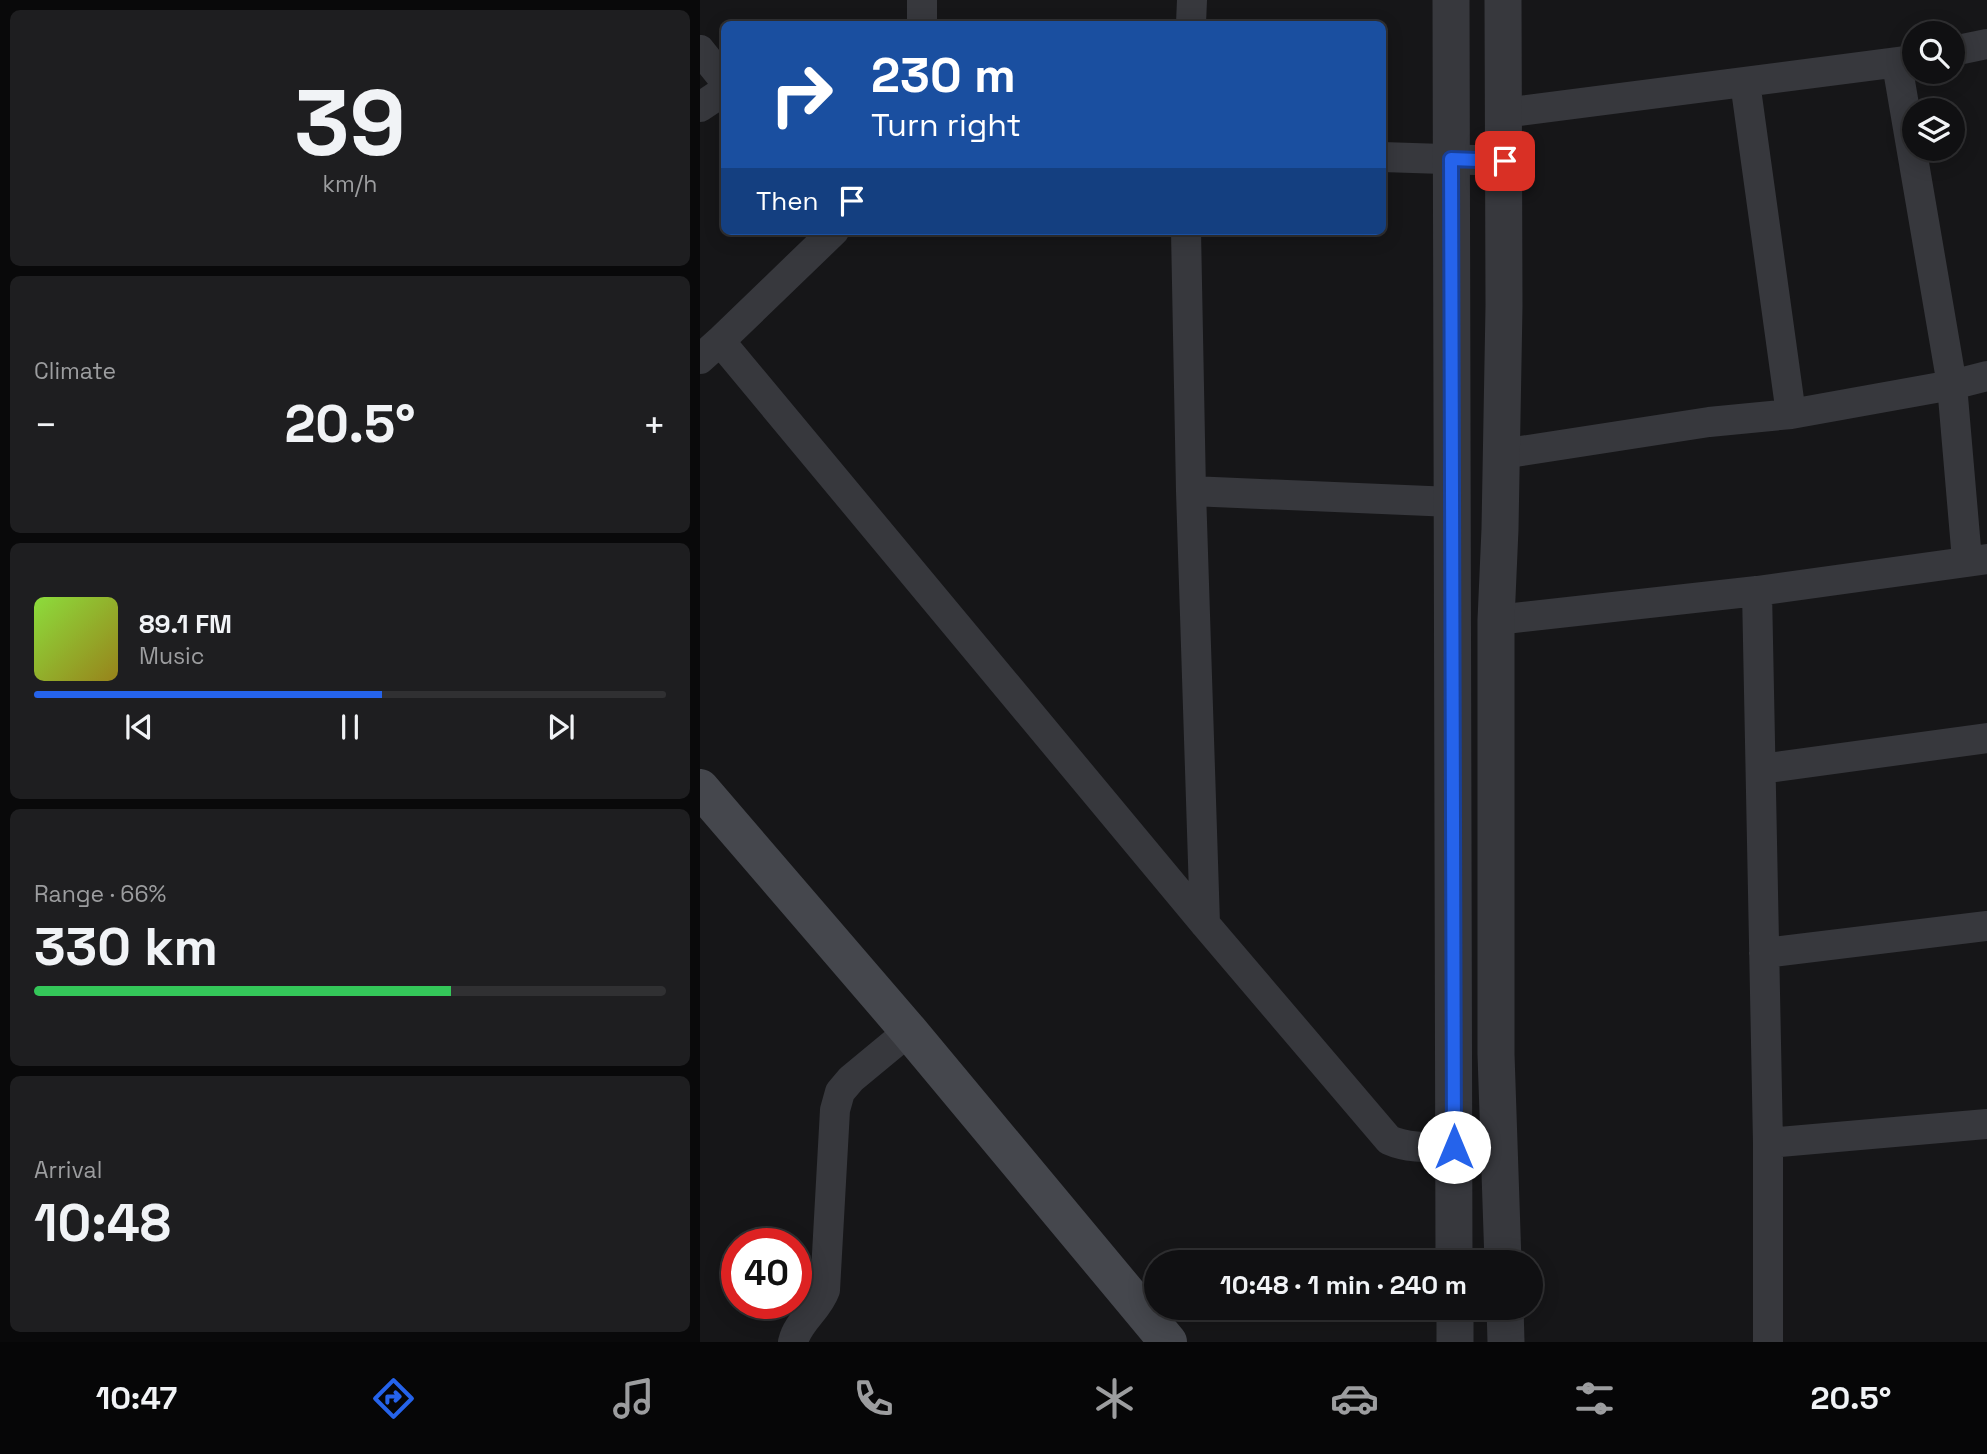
<!DOCTYPE html>
<meta charset="utf-8">
<style>
:root{--surface:#101012;--page:#1e1e20;--text:#f1f3f6;--muted:#9c9d9f;--line:#303032;--accent:#2563eb}
body{margin:0;font-family:"Space Grotesk",sans-serif;background:var(--page);color:var(--text);height:100vh;display:flex;flex-direction:column;font-size:26px;white-space:nowrap}
*{box-sizing:border-box;margin:0}
p{font-size:23px;color:var(--muted)}
.icon{flex:none;width:38px;height:38px;fill:none;stroke:currentColor;stroke-width:2;stroke-linecap:round;stroke-linejoin:round}
.map{position:relative;flex:1;overflow:hidden}
.side{display:flex;flex-direction:column;gap:10px;padding:10px;background:#09090a;width:700px}
.side>*{flex:none}
.hud{position:absolute;left:21px;top:21px;width:665px;height:214px;border-radius:10px;box-shadow:0 4px 18px #0003,0 0 0 2px var(--line);background:#1a4fa0;color:#fff;overflow:hidden}
.controls{position:absolute;left:1202px;top:21px;display:grid;gap:14px}
.controls a{display:grid;place-items:center;width:63px;height:63px;border-radius:50%;background:var(--surface);box-shadow:0 4px 18px #0003,0 0 0 2px var(--line);font-size:35px}
.speed{position:absolute;left:21px;top:1228px;display:flex;gap:14px;font-size:35px;font-weight:700;text-align:center}
.speed>*{display:grid;place-content:center;width:91px;height:91px;border-radius:50%;background:var(--surface);box-shadow:0 4px 18px #0003,0 0 0 2px var(--line);line-height:1}
.speed .limit{border:10px solid #d22;background:#fff;color:#111}
.pin{position:absolute;display:grid;place-items:center;width:60px;height:60px;color:#fff;margin:-30px;border-radius:14px;box-shadow:0 4px 10px #0006}
.me{position:absolute;width:77px;margin:-38px;rotate:0deg;stroke-linejoin:round;filter:drop-shadow(0 0 5px #0008)}
.turn{display:flex;align-items:center;gap:24px;height:147px;padding:0 35px;font-size:32px}
.turn .icon{width:91px;height:91px;stroke-width:2.5}
.turn b{display:block;font-size:49px;line-height:60px}
.then{display:flex;align-items:center;height:66px;padding:0 35px;background:#0003;gap:14px;font-size:26px}
.big{font-size:52px;font-weight:700;line-height:1.1}
.side .widget{flex:1;display:flex;flex-direction:column;justify-content:center;gap:10px;min-width:0;padding:0 24px;border-radius:10px;background:var(--page)}
.side .dial{align-items:center;gap:0}
.dial b{font-size:91px;line-height:1}
.song{display:flex;align-items:center;gap:21px}
.cover{width:84px;height:84px;border-radius:10px;background:linear-gradient(135deg,hsl(90 70% 55%),hsl(50 70% 35%))}
.played{height:7px;border-radius:4px;background:linear-gradient(90deg,var(--accent) 55%,var(--line) 55%)}
.keys{display:flex;justify-content:space-around;direction:ltr}
.heat{display:flex;justify-content:space-between;align-items:center;font-size:38px;direction:ltr}
.charge{height:10px;border-radius:5px;background:linear-gradient(90deg,#34c759 66%,var(--line) 0)}
.trip{position:absolute;left:444px;top:1250px;width:399px;height:70px;border-radius:35px;background:var(--surface);box-shadow:0 4px 18px #0003,0 0 0 2px var(--line);font-weight:700;line-height:70px;text-align:center}
.tabs{display:flex;height:112px;justify-content:space-around;align-items:center;background:#060607;color:var(--muted)}
.tabs .icon{width:49px;height:49px}
.tabs .selected{color:var(--accent)}
.tabs b{font-size:32px;color:var(--text)}
main{display:flex;flex:1;min-height:0}
.map>svg:first-child{display:block}
.lines{fill:none;stroke-linecap:round;stroke-linejoin:round}
.minor{stroke:#37383d;stroke-width:30}
.tertiary{stroke:#37383d;stroke-width:37}
.secondary{stroke:#45474d;stroke-width:38}
.route-casing{stroke:#184099;stroke-width:18}
.route{stroke:#2563eb;stroke-width:12}
</style>
<main>
<section class="side">
<div class="widget dial"><b>39</b><p>km/h</p></div>
<div class="widget"><p>Climate</p>
<div class="heat"><a>−</a><b class="big">20.5°</b><a>+</a></div>
</div>
<div class="widget">
<div class="song"><i class="cover"></i><div><b>89.1 FM</b><p>Music</p></div></div>
<div class="played"></div>
<div class="keys"><svg class="icon" aria-label="previous" viewBox="0 0 24 24"><path d="M18 5L8 12l10 7zM5 5v14"/></svg><svg class="icon" aria-label="pause" viewBox="0 0 24 24"><path d="M8 5v14M16 5v14"/></svg><svg class="icon" aria-label="next" viewBox="0 0 24 24"><path d="M6 5l10 7-10 7zM19 5v14"/></svg></div>
</div>
<div class="widget"><p>Range · 66%</p><b class="big">330 km</b><div class="charge"></div></div>
<div class="widget"><p>Arrival</p><b class="big">10:48</b></div>
</section>
<div class="map">
<svg width="1287" height="1342" viewBox="0 0 1287 1342">
<rect width="100%" height="100%" fill="#161618"/>
<g class="lines">
<!-- minor -->
<path class="minor" d="M222 24V0
M491 24 492 0
M0 50 24 80
M1253 51 1287 44
M1045 82 1091 414
M0 107 24 91
M803 113 1214 60
M682 157 805 161
M486 231 491 491 752 502
M20 341 134 231
M0 359 20 341 505 924 689 1140C709 1149 733 1147 754 1147
M802 454 1009 422 1091 414 1252 385 1197 64
M491 491 505 924
M1267 560 1252 385 1287 376
M1057 591 1068 1143V1342
M796 620 1057 591 1287 559
M1061 769 1287 738
M1064 953 1287 926
M1068 1143 1287 1124
M93 1342C98 1321 118 1310 125 1290L135 1110 140 1092 151 1079 209 1031"/>
<!-- tertiary -->
<path class="tertiary" d="M751 0 754 1262
M803 0 804 306 800 529 796 620V1054L803 1262
M755 1307V1342
M805 1307 806 1342"/>
<!-- secondary -->
<path class="secondary" d="M0 788 209 1031 468 1342"/>
</g>
<g class="lines">
<!-- route casing -->
<g class="route-casing">
<path id="route" d="M754 1147 751 159 805 161"/>
</g>
<!-- route -->
<use href="#route" class="route"/>
</g>
</svg>
<div class="controls">
<a><svg class="icon" aria-label="search" viewBox="0 0 24 24"><circle cx="10" cy="10" r="6"/><path d="M15 15l6 6"/></svg></a>
<a><svg class="icon" aria-label="layers" viewBox="0 0 24 24"><path d="M12 4l9 5-9 5-9-5zM3 14l9 5 9-5"/></svg></a>
</div>
<div class="speed"><div class="limit">40</div></div>
<div class="pin" style="left:805px;top:161px;background:#d93025"><svg class="icon" aria-label="arrive" viewBox="0 0 24 24"><path d="M6 21V4h12l-3 4 3 4H6"/></svg></div>
<svg class="me" style="left:754px;top:1147px" viewBox="-20 -20 40 40"><circle r="19" fill="#fff"/><path d="M0-13L10 11 0 6-10 11z" fill="#2563eb"/></svg>
<div class="trip">10:48 · 1 min · 240 m</div>
<div class="hud">
<div class="turn"><svg class="icon" aria-label="right" viewBox="0 0 24 24"><path d="M7 20v-9h11M14 6l5 5-5 5"/></svg><div><b>230 m</b>Turn right</div></div>
<div class="then">Then<svg class="icon" aria-label="arrive" viewBox="0 0 24 24"><path d="M6 21V4h12l-3 4 3 4H6"/></svg></div>
</div>
</div>
</main>
<nav class="tabs">
<b>10:47</b>
<svg class="icon selected" aria-label="directions" viewBox="0 0 24 24"><path d="M12 3l9 9-9 9-9-9zM9 14v-3h6M13 9l2 2-2 2"/></svg>
<svg class="icon" aria-label="music" viewBox="0 0 24 24"><path d="M9 18V5l10-2v13"/><circle cx="6" cy="18" r="3"/><circle cx="16" cy="16" r="3"/></svg>
<svg class="icon" aria-label="phone" viewBox="0 0 24 24"><path d="M5 4h4l2 5-3 2q2 4 5 5l2-3 5 2v4C11 20 4 13 5 4z"/></svg>
<svg class="icon" aria-label="climate" viewBox="0 0 24 24"><path d="M12 3v18M4 7l16 10M4 17L20 7"/></svg>
<svg class="icon" aria-label="car" viewBox="0 0 24 24"><path d="M5 17H2v-5l4-1 3-4h7l3 4 3 1v5h-3M9 17h6M6 11h13"/><circle cx="7" cy="17" r="2"/><circle cx="17" cy="17" r="2"/></svg>
<svg class="icon" aria-label="filters" viewBox="0 0 24 24"><path d="M4 7h16M4 17h16"/><circle cx="9" cy="7" r="2"/><circle cx="15" cy="17" r="2"/></svg>
<b>20.5°</b>
</nav>
